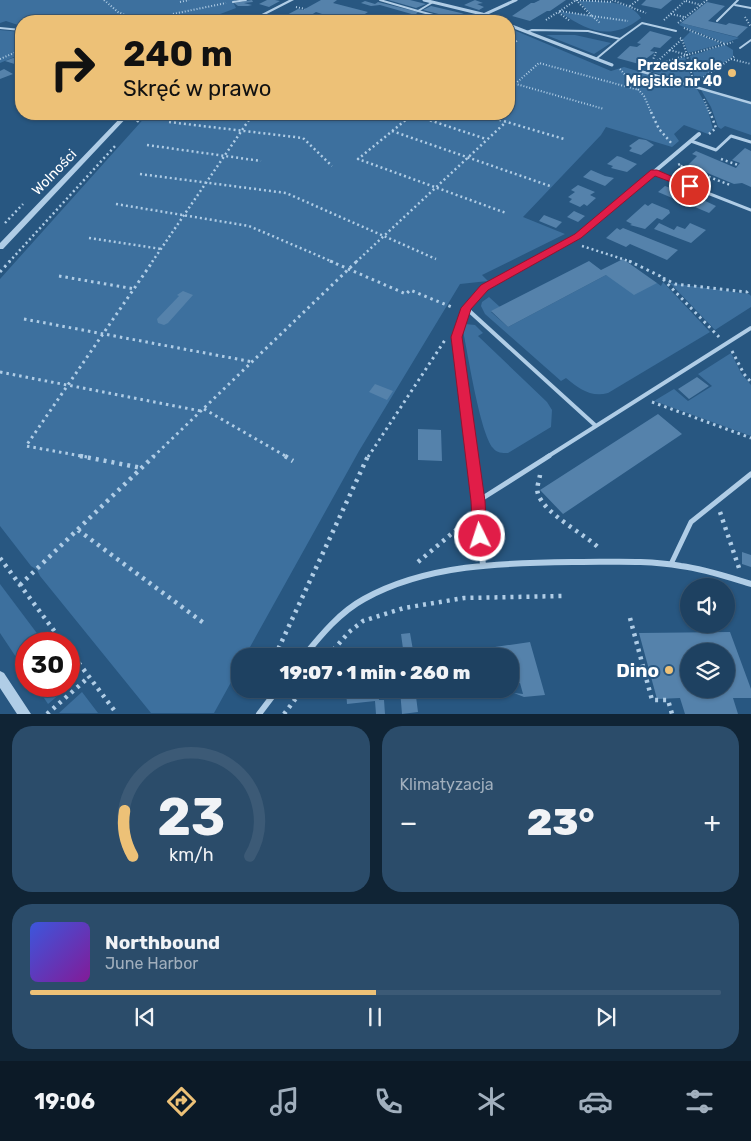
<!DOCTYPE html>
<html lang="pl">
<meta charset="utf-8">
<style>
:root{--surface:#1e4161;--page:#2b4c6a;--text:#f1f3f6;--muted:#a1afbd;--line:#3c5a76;--accent:#edc177}
body{margin:0;font-family:Rubik,sans-serif;background:var(--page);color:var(--text);height:100vh;display:flex;flex-direction:column;font-size:19px;white-space:nowrap}
*{box-sizing:border-box;margin:0}
p{font-size:16px;color:var(--muted)}
.icon{flex:none;width:28px;height:28px;fill:none;stroke:currentColor;stroke-width:2;stroke-linecap:round;stroke-linejoin:round}
.map{position:relative;height:714px;overflow:hidden}
.sheet{display:flex;flex-direction:column;gap:12px;padding:12px;background:#102435;flex:1}
.sheet>*{flex:none}
.guide{position:absolute;left:15px;top:15px;width:500px;height:105px;border-radius:20px;box-shadow:0 1px 4px #0004,0 0 0 1px var(--line);background:#edc177;color:#111;overflow:hidden}
.tools{position:absolute;left:680px;top:578px;display:grid;gap:10px}
.tools a{display:grid;place-items:center;width:55px;height:55px;border-radius:50%;background:var(--surface);box-shadow:0 1px 4px #0004,0 0 0 1px var(--line);font-size:25px}
.speed{position:absolute;left:15px;top:632px;display:flex;gap:10px;font-size:25px;font-weight:700;text-align:center}
.speed>*{display:grid;place-content:center;width:65px;height:65px;border-radius:50%;background:var(--surface);box-shadow:0 1px 4px #0004,0 0 0 1px var(--line);line-height:1}
.speed .limit{border:8px solid #d22;background:#fff;color:#111}
.pin{position:absolute;display:grid;place-items:center;width:42px;height:42px;color:#fff;margin:-21px;border:2px solid #fff;border-radius:50%;box-shadow:0 1px 5px #0007}
.me{position:absolute;width:55px;margin:-28px;rotate:356deg;stroke-linejoin:round;filter:drop-shadow(0 0 4px #0008)}
.turn{display:flex;align-items:center;gap:18px;height:105px;padding:0 25px;font-size:22px}
.turn .icon{width:65px;height:65px;stroke-width:2.5}
.turn b{display:block;font-size:35px;line-height:42px}
.big{font-size:38px;font-weight:800;line-height:1.1}
.sheet .tile{flex:1;display:flex;flex-direction:column;justify-content:center;gap:8px;min-width:0;padding:0 18px;border-radius:20px;background:var(--page)}
.sheet .dial{align-items:center;gap:0}
.dial svg{height:130px;overflow:visible;fill:none;stroke:var(--line);stroke-width:7;stroke-linecap:round;text-anchor:middle}
.dial text{fill:var(--text);stroke:none}
.song{display:flex;align-items:center;gap:15px}
.cover{width:60px;height:60px;border-radius:8px;background:linear-gradient(135deg,hsl(230 70% 55%),hsl(290 70% 35%))}
.played{height:5px;border-radius:2px;background:linear-gradient(90deg,var(--accent) 50%,var(--line) 50%)}
.keys{display:flex;justify-content:space-around;direction:ltr}
.heat{display:flex;justify-content:space-between;align-items:center;font-size:28px;direction:ltr}
.sheet .tiles{flex:1;display:grid;gap:12px;grid-template-columns:1fr 1fr}
.tile:last-child{grid-column:span 2}
.trip{position:absolute;left:231px;top:648px;width:288px;height:50px;border-radius:20px;background:var(--surface);box-shadow:0 1px 4px #0004,0 0 0 1px var(--line);font-weight:800;line-height:50px;text-align:center}
.dock{display:flex;height:80px;justify-content:space-around;align-items:center;background:#0c1a27;color:var(--muted)}
.dock .icon{width:35px;height:35px}
.dock .active{color:var(--accent)}
.dock b{font-size:22px;color:var(--text)}
.map>svg:first-child{display:block}
.green{fill:#3d709e}
.building{fill:#5582ab;fill-rule:evenodd}
.lines{fill:none;stroke-linecap:round;stroke-linejoin:round}
.path-far3{stroke:#b0cde6;stroke-width:2;stroke-dasharray:1 2;stroke-linecap:butt}
.path-far2{stroke:#b0cde6;stroke-width:2.5;stroke-dasharray:2 3;stroke-linecap:butt}
.path-far1{stroke:#b0cde6;stroke-width:3;stroke-dasharray:2.5 4;stroke-linecap:butt}
.path{stroke:#b0cde6;stroke-width:4.5;stroke-dasharray:3 5;stroke-linecap:butt}
.service-far3{stroke:#b0cde6;stroke-width:2}
.service-far2{stroke:#b0cde6;stroke-width:3}
.service-far1{stroke:#b0cde6;stroke-width:4}
.service{stroke:#b0cde6;stroke-width:5}
.pedestrian{stroke:#b0cde6;stroke-width:2.5}
.minor-far3{stroke:#b0cde6;stroke-width:3}
.minor-far2{stroke:#b0cde6;stroke-width:4}
.minor-far1{stroke:#b0cde6;stroke-width:5}
.minor{stroke:#b0cde6;stroke-width:6}
.tertiary{fill:#b0cde6;fill-rule:evenodd}
.route{fill:#e11d48;stroke:#92132f}
.poi-dot{fill:#edc177;stroke:#285781;stroke-width:2}
.labels{text-anchor:middle;stroke-width:4;stroke-linejoin:round;paint-order:stroke}
.far-poi-label{font-size:14px;font-weight:bold;fill:#fff;stroke:#285781;text-anchor:end}
.far-street-label{font-size:14px;fill:#fff;stroke:#285781}
.near-poi-label{font-size:19px;font-weight:bold;fill:#fff;stroke:#285781;text-anchor:end}
</style>
<div class="map">
<svg width="751" height="714" viewBox="0 0 751 714">
<rect width="100%" height="100%" fill="#285781"/>
<!-- green -->
<path class="green" d="M0 0H236L233 2 236 8 202 21H187L173 15 157 16 141 21H21V26L6 21 0 23Z
M579 1C598 1 631 0 641 18 612 41 588 32 560 12L591 15Z
M681 23 739 38 725 43 679 25Z
M509 28 611 71 624 67 697 89 707 107 713 129 708 134 684 125 674 134 679 141 672 147 606 127 601 135 523 217 565 234 482 275 488 281 460 284 359 451 245 656H240V666L214 713H151L40 576 37 570 31 566 0 526V279L148 114H327L337 116 340 114H509Z
M0 30 21 32V54L0 63Z
M691 31 720 43 721 44 688 53 683 39Z
M546 35H575L611 43 594 54Z
M725 45 733 50V56L695 82 690 56Z
M685 57 693 85 643 69 684 57Z
M701 90 751 104V135L725 126 721 129 718 127 711 107Z
M606 275 657 283 661 286 663 282 710 332 608 393C591 398 578 388 566 378L561 381 485 314 481 306 482 302 489 297 500 307 491 312 508 327Z
M670 283 749 294 751 296V307L715 330Z
M465 324 475 325 483 333 478 336 547 402 552 410 551 427 508 453C502 453 497 453 493 448 480 433 468 354 463 331Z
M731 353 741 373 751 385V436L654 401 674 389 688 401 712 386 698 374Z
M0 584 45 644H26V672L0 633Z
M69 675 74 682 48 704 36 686H69Z
M82 692 98 713H59Z"/>
<!-- building -->
<path class="building" d="M252 0 253 2 244 3 252 5 248 6H238L234 3Z
M267 0H275L280 1 269 7 259 4Z
M321 0H337L333 3 368 12 354 21H336L343 17 337 19 316 12 308 17 315 19 311 21 285 16 298 9 303 10Z
M388 0H410L426 4 416 8Z
M475 0 483 3 477 4 484 7 479 10 464 5Z
M540 0H566L550 11H547L530 21 512 16 531 3H534Z
M646 0H672L661 9 641 5Z
M365 1 375 4 378 2 418 12 415 15 380 5 371 6 361 3Z
M707 2 725 6 708 21 726 25 729 23 748 27 737 37 681 23Z
M431 6 461 13 467 15 457 21H450L454 18 423 10Z
M650 31 672 37 660 48 654 47 650 51 655 52 639 64 617 58 630 46 637 47 641 44 637 43Z
M13 58 21 60V66L5 61Z
M4 69 13 74 0 79V71Z
M639 139 646 140 654 145 641 155 629 151 632 148 629 146Z
M745 148 751 151V187L742 183 734 184 688 165 697 156 692 154 696 151 736 168 740 163 732 160Z
M617 156 621 157 637 164 627 172 611 168 613 166 607 164Z
M591 170 605 176 614 178 605 186 583 177Z
M578 185 595 192 590 195 596 198 587 206 584 204 580 207 569 202 572 199 568 197 575 192 571 190Z
M665 186 682 192 684 191 716 206 709 213 688 204 691 201 680 197 677 200 658 192Z
M652 203 669 210 670 213 662 220 657 218 645 229 630 225 632 224 626 221 645 204 648 206Z
M574 211 585 216 578 222 567 217Z
M544 215 549 217 562 222 556 228 539 221Z
M659 223 674 230 677 226 685 229 690 223 706 230 691 243 654 229Z
M617 228 620 230 623 228 678 250 667 260 630 244 626 247 606 238Z
M623 259 657 283 634 295 606 275 508 327 491 311 589 261 601 270Z
M183 291 193 295 168 323 164 325 158 323 157 319 179 296 177 295Z
M697 377 709 386 689 399 678 389Z
M375 384 393 391 387 400 369 392Z
M658 414 682 434 563 514 540 490Z
M418 429 441 430 442 461 418 460Z
M742 552 751 555V567L742 564Z
M730 632 751 689V698H733L738 714H685L680 698 657 699 639 633ZM689 651H726V689H689Z
M410 633 414 656H404L401 634Z
M530 642 545 695 524 697 514 693 523 694 520 683 510 685V656H497L495 647Z
M346 689H378L379 700H384L385 714H376L375 701 347 704Z
M415 689 418 712 402 714 400 690Z"/>
<g class="lines">
<!-- path-far3 -->
<path class="path-far3" d="M104 0 118 12 139 21
M576 0 592 16 560 11Z
M577 0 613 2
M612 0 646 13
M686 1 701 5
M180 2 189 0
M630 6 638 0
M296 7 305 9
M560 11 558 12 570 21
M173 14 226 3
M671 14 684 17
M592 16 628 21
M592 16 600 23
M745 17 751 27
M546 20 558 12
M664 20 686 0
M223 21 243 15
M678 23 707 0
M684 28 725 44
M680 38 682 39 687 55 670 50 681 40
M509 47 518 40
M0 59 21 50
M731 59 751 64
M654 63 652 62 656 52
M653 65 670 50
M655 65 687 55
M620 69 644 96 652 114
M692 76 687 55 733 42
M701 79 735 56
M509 82 604 109
M515 84 539 63 639 90
M704 99 710 114"/>
<!-- path-far2 -->
<path class="path-far2" d="M651 112 659 129 673 145
M411 114 486 139
M413 114 358 159 506 213
M480 114 564 139
M137 122 144 114
M169 122 303 138 332 166
M392 131 550 186
M709 134 716 128 710 112
M147 145 261 161
M721 159 738 165
M680 164 678 165 730 185
M140 174 286 193 436 259
M116 204 249 226 333 262
M5 223 23 204
M89 238 161 249
M582 246 632 262
M9 262 116 145
M152 262 253 114
M356 262 506 122"/>
<!-- path-far1 -->
<path class="path-far1" d="M330 261 406 294 410 290 454 308
M629 261 660 276 719 337
M0 272 10 261
M59 276 135 289
M663 278 675 284 747 292 749 290
M24 319 253 362
M732 351 744 374 751 382
M0 372 201 411
M652 402 751 438
M204 409 287 457
M87 457 26 446 153 261
M153 457 357 261
M368 457 445 340"/>
<!-- path -->
<path class="path" d="M80 456 142 468
M285 456 293 461
M540 475C539 481 536 488 538 494 545 514 583 533 599 548
M720 512 739 568
M78 530 205 624
M0 558 64 644
M418 562 462 525 468 523
M20 585 154 456
M630 618 652 700H668L672 714
M69 650 117 714
M275 656 368 456
M328 656 349 632 363 621 404 608 464 598 563 596
M47 714 89 677
M284 714 303 689"/>
<!-- service-far3 -->
<path class="service-far3" d="M380 0 418 11 433 2
M233 2 246 0
M735 5 751 8
M418 11 448 19
M396 21 391 20 397 17 429 21
M717 21 738 0
M0 28 21 30
M527 32 532 30 588 31 620 39 642 23 676 31
M740 48 751 40
M596 59 620 39"/>
<!-- service-far2 -->
<path class="service-far2" d="M691 141 716 150 731 136 751 142
M654 172 751 210"/>
<!-- service-far1 -->
<path class="service-far1" d="M466 308 596 426
M547 457 751 328"/>
<!-- service -->
<path class="service" d="M478 501 549 456
M671 564 691 522 751 474"/>
<!-- pedestrian -->
<path class="pedestrian" d="M640 71 751 103"/>
<!-- minor-far3 -->
<path class="minor-far3" d="M424 0 482 14 500 21
M470 21 516 0
M509 25 612 65"/>
<!-- minor-far2 -->
<path class="minor-far2" d="M530 262 578 236 699 134"/>
<!-- minor-far1 -->
<path class="minor-far1" d="M472 457 456 337 466 308 484 287 532 261"/>
<!-- minor -->
<path class="minor" d="M472 456 478 501 483 566
M304 656C321 635 340 612 364 599 429 563 507 563 579 562 613 562 648 560 681 566 705 569 728 577 751 584
M259 714 278 689"/>
<!-- tertiary -->
<path class="tertiary" d="M289 0H294L253 21H248Z
M124 114H130L3 249H0V243Z
M0 671 4 673 31 714H17L0 688Z"/>
</g>
<!-- route -->
<path class="route" d="M651 170H657L694 186 687 188 655 176 581 238 488 290 471 309 462 337 485 501 487 536 485 540 480 542 475 540 473 536 471 501 451 337 461 308 481 285 575 234Z"/>
<!-- markers -->
<g class="poi-dot">
<circle cx="732" cy="73" r="5"/>
<circle cx="669" cy="670" r="5"/>
</g>
<g class="labels">
<!-- far-poi labels -->
<g class="far-poi-label">
<text x="722" y="70">Przedszkole<tspan x="722" dy="16">Miejskie nr 40</tspan></text>
</g>
<!-- far-street labels -->
<g class="far-street-label">
<text transform="translate(54 172) rotate(-46)" y="5">Wolności</text>
</g>
<!-- near-poi labels -->
<g class="near-poi-label">
<text x="659" y="677">Dino</text>
</g>
</g>
</svg>
<div class="tools">
<a><svg class="icon" aria-label="sound" viewBox="0 0 24 24"><path d="M4 9h4l5-4v14l-5-4H4zM17 9q2 3 0 6"/></svg></a>
<a><svg class="icon" aria-label="layers" viewBox="0 0 24 24"><path d="M12 4l9 5-9 5-9-5zM3 14l9 5 9-5"/></svg></a>
</div>
<div class="speed"><div class="limit">30</div></div>
<div class="pin" style="left:690px;top:186px;background:#d93025"><svg class="icon" aria-label="arrive" viewBox="0 0 24 24"><path d="M6 21V4h12l-3 4 3 4H6"/></svg></div>
<svg class="me" style="left:480px;top:536px" viewBox="-20 -20 40 40"><circle r="17" fill="#e11d48" stroke="#fff" stroke-width="3"/><path d="M0-11L8 9 0 5-8 9z" fill="#fff"/></svg>
<div class="trip">19:07 · 1 min · 260 m</div>
<div class="guide">
<div class="turn"><svg class="icon" aria-label="right" viewBox="0 0 24 24"><path d="M7 20v-9h11M14 6l5 5-5 5"/></svg><div><b>240 m</b>Skręć w prawo</div></div>
</div>
</div>
<section class="sheet">
<div class="tiles">
<div class="tile dial"><svg viewBox="0 0 100 80">
<path d="M14 69A42 42 0 1 1 86 69"/>
<path d="M14 69A42 42 0 0 1 9 41" stroke="#edc177"/>
<text x="50" y="56" font-size="32" font-weight="700">23</text>
<text x="50" y="72" font-size="11">km/h</text>
</svg></div>
<div class="tile"><p>Klimatyzacja</p>
<div class="heat"><a>−</a><b class="big">23°</b><a>+</a></div>
</div>
<div class="tile">
<div class="song"><i class="cover"></i><div><b>Northbound</b><p>June Harbor</p></div></div>
<div class="played"></div>
<div class="keys"><svg class="icon" aria-label="previous" viewBox="0 0 24 24"><path d="M18 5L8 12l10 7zM5 5v14"/></svg><svg class="icon" aria-label="pause" viewBox="0 0 24 24"><path d="M8 5v14M16 5v14"/></svg><svg class="icon" aria-label="next" viewBox="0 0 24 24"><path d="M6 5l10 7-10 7zM19 5v14"/></svg></div>
</div>
</div>
</section>
<nav class="dock">
<b>19:06</b>
<svg class="icon active" aria-label="directions" viewBox="0 0 24 24"><path d="M12 3l9 9-9 9-9-9zM9 14v-3h6M13 9l2 2-2 2"/></svg>
<svg class="icon" aria-label="music" viewBox="0 0 24 24"><path d="M9 18V5l10-2v13"/><circle cx="6" cy="18" r="3"/><circle cx="16" cy="16" r="3"/></svg>
<svg class="icon" aria-label="phone" viewBox="0 0 24 24"><path d="M5 4h4l2 5-3 2q2 4 5 5l2-3 5 2v4C11 20 4 13 5 4z"/></svg>
<svg class="icon" aria-label="climate" viewBox="0 0 24 24"><path d="M12 3v18M4 7l16 10M4 17L20 7"/></svg>
<svg class="icon" aria-label="car" viewBox="0 0 24 24"><path d="M5 17H2v-5l4-1 3-4h7l3 4 3 1v5h-3M9 17h6M6 11h13"/><circle cx="7" cy="17" r="2"/><circle cx="17" cy="17" r="2"/></svg>
<svg class="icon" aria-label="filters" viewBox="0 0 24 24"><path d="M4 7h16M4 17h16"/><circle cx="9" cy="7" r="2"/><circle cx="15" cy="17" r="2"/></svg>
</nav>
